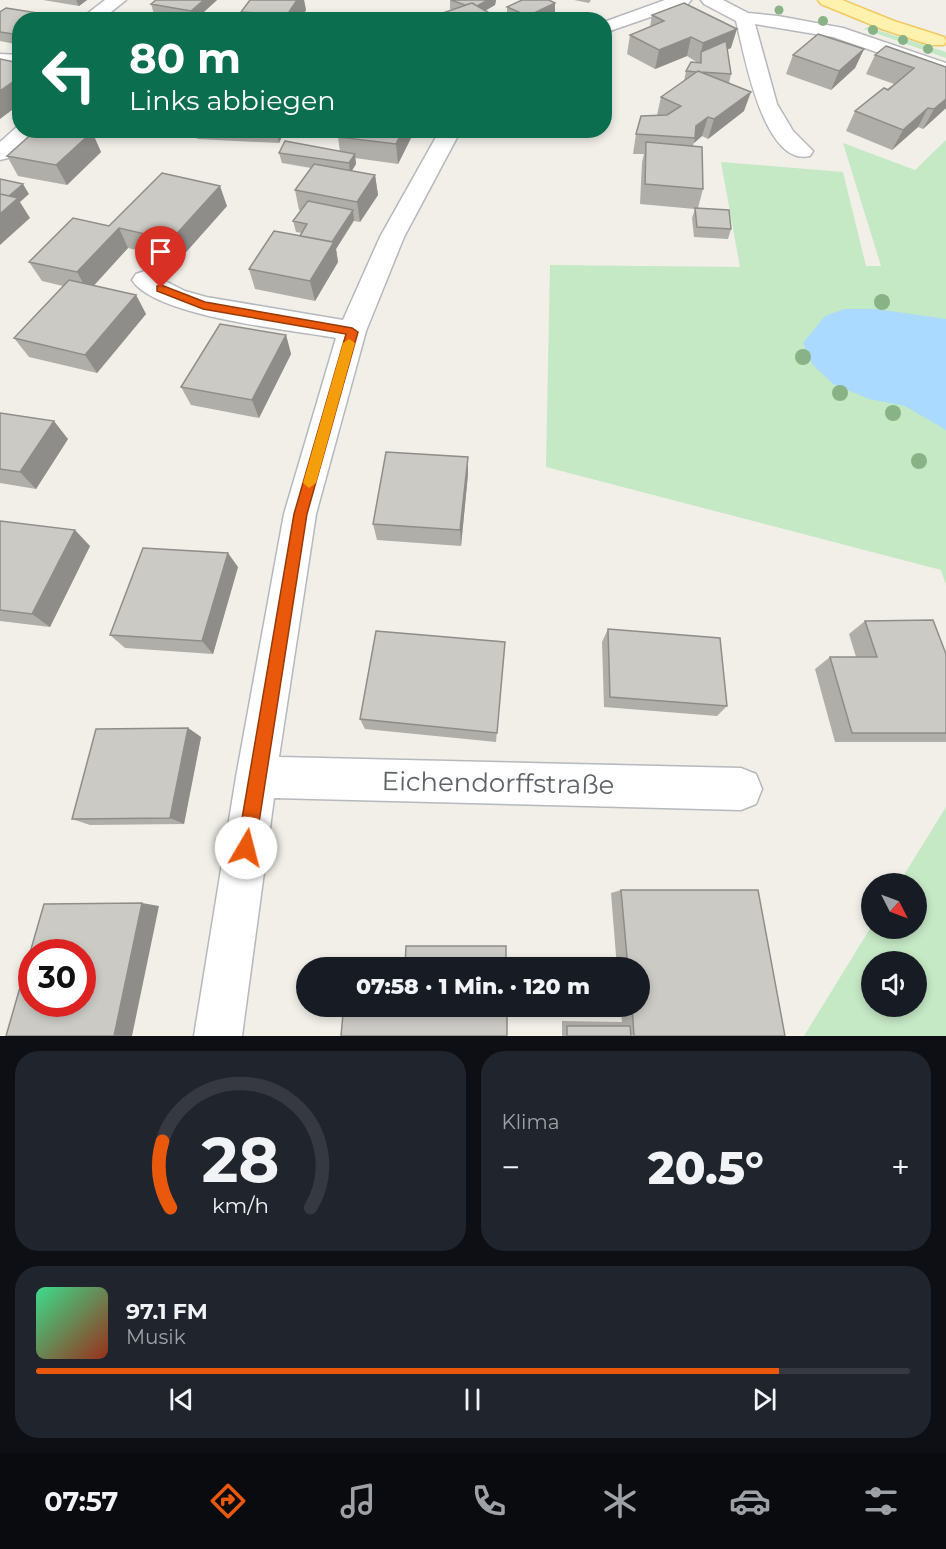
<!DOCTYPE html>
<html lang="de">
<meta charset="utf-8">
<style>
:root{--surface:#171b24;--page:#20242c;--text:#f1f3f6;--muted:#9ea1a6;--line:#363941;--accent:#ea580c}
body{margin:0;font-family:Montserrat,sans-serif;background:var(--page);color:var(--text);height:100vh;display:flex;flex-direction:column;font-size:22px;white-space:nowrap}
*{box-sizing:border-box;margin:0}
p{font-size:20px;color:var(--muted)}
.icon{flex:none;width:33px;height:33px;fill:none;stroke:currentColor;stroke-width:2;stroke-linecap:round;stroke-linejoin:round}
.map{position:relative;height:1036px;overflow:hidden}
.sheet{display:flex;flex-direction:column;gap:15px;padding:15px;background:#0d0f14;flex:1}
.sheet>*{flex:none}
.banner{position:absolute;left:12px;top:12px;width:600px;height:126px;border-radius:24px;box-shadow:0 3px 9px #0003;background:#0b6e4f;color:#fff;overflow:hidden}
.needle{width:39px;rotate:132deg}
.fabs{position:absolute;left:861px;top:873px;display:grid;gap:12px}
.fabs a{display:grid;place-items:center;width:66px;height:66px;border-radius:50%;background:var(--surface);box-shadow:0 3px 9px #0003;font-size:30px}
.speed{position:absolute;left:18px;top:939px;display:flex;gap:12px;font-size:30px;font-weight:700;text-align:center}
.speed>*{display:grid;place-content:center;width:78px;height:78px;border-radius:50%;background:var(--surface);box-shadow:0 3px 9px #0003;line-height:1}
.speed .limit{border:9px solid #d22;background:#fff;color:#111}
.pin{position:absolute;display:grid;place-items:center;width:51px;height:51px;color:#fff;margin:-62px -26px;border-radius:50% 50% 50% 0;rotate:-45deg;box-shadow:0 0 6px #0007}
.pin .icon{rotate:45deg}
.me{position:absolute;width:66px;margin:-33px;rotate:8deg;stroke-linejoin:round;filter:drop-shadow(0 0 4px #0008)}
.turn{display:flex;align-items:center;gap:21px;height:126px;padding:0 18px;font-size:27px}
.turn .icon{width:78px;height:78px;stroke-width:2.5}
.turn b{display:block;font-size:42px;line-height:51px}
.big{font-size:45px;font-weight:800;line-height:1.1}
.sheet .widget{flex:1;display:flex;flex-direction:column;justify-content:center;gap:9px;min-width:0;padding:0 21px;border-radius:24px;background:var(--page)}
.sheet .dial{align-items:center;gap:0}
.dial svg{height:156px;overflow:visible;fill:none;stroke:var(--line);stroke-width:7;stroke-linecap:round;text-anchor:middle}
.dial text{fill:var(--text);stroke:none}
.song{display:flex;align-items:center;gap:18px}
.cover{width:72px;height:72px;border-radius:9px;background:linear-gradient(135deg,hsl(150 70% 55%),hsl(10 70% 35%))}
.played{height:6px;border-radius:3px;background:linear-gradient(90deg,var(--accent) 85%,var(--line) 85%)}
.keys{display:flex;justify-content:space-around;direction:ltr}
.heat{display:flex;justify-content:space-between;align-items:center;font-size:33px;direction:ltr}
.sheet .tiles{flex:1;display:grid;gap:15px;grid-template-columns:1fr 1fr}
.widget:last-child{grid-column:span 2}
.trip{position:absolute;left:296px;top:957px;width:354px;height:60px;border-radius:30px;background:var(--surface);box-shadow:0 3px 9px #0003;font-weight:800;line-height:60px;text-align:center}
.menu{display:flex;height:96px;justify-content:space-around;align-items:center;background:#090b0e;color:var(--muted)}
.menu .icon{width:42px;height:42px}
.menu .selected{color:var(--accent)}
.menu b{font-size:27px;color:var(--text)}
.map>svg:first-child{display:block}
.green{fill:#c5e8c5;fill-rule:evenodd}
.water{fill:#aadaff}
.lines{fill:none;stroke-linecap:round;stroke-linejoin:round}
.minor-casing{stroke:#b5b8bc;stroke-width:3}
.major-casing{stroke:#f2c960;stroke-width:3}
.minor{fill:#fff;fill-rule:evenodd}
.major{fill:#fff2af;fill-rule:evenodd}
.tree{fill:#89b387}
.wall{fill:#afaea9}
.shaded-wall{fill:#8f8d8a}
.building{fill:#cccac5;stroke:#8f8d8a;stroke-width:1.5;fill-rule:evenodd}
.route{fill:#ea580c;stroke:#983908;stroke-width:1.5}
.slow{fill:#f59e0b}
.labels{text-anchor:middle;stroke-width:5;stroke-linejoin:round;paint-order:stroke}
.near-street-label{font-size:26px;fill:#5f6368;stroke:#fff}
</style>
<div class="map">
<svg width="946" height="1036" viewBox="0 0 946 1036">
<rect width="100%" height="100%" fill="#f1efe8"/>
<!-- green -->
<path class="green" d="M868 27 946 52V58L864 29Z
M946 140V585L941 570 546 467 550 265 740 267 721 162 843 172 866 266H881L843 143 915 170Z
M946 807V1036H804L871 927 916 928V884L899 883ZM872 962H916V1006H872Z"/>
<!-- water -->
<path class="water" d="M845 309H876L946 319V430L905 406 869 399 833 384 812 364 803 343 825 316Z"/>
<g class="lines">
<!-- minor casing -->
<g class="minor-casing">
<path id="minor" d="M105 0H126L101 20H79Z
M665 0H691L688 4 604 33V22Z
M701 0H723L748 13 778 16 843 28 946 63V76L833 37 755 24 777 104 793 131 813 151 810 156C763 167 744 52 736 21L704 4Z
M0 54 20 55V67L0 66Z
M19 125 20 130H37L8 158 0 160V142Z
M440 130H461L404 237 366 331 316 514 279 757 741 768 756 774 762 789 756 804 741 810 274 798 242 1036H194L236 777 284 514 336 338C293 330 155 317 132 280L136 274 145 271 185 291 206 297 343 320 380 237Z"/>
</g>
<!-- major casing -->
<g class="major-casing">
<path id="major" d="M818 0H842L894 21 944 37 946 41 944 45H930L882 29 821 4Z"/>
</g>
<!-- minor -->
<use href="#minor" class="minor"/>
<!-- major -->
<use href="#major" class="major"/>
</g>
<!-- trees -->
<g class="tree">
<circle cx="779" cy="10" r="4.5"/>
<circle cx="823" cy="21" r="5"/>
<circle cx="873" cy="30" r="5"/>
<circle cx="903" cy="40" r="5"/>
<circle cx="928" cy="49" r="5"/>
<circle cx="882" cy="302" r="8"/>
<circle cx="803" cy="357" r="8"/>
<circle cx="840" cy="393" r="8"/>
<circle cx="893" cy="413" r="8"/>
<circle cx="919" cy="461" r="8"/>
</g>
<!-- wall -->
<path class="wall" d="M43 0H87L79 6Z
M217 0 195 20H187L154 14 151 4Z
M250 0H304L306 10 300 20H243L241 12Z
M450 0H496L495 5 485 11 498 18V20H434V16L452 10 450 9Z
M574 0H591L589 3Z
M507 7 555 12 541 20H512L507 17Z
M0 12 50 15 52 20H20V45L0 41Z
M652 15 731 48 727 49 731 74 729 83 744 111 708 139 702 136 694 143 693 146 703 189 698 208 731 229 728 239 694 237 692 218 695 209 640 204 642 162 644 154H633L636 134 657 115 661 97 684 81 686 71 698 63 687 56 655 69 627 54 630 35 650 27Z
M864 49 855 68 831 90 786 74 793 55Z
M875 55 946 67V108L923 129 918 127 892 150 846 131 855 111 894 84 866 74Z
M194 130H285L279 143 197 139Z
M415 130 398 164 355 158 356 164 352 171 375 175 378 195 360 222 354 221 336 249 338 262 315 301 255 289 249 269 300 236 302 233 296 232 293 221 301 210H299L295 190 311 168 282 163 279 153 340 152 338 137Z
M92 132 101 152 67 185 18 176 7 156Z
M227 206 179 260 128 248 94 285 136 295 146 314 97 373 29 357 14 338 63 286 42 281 29 262 109 226Z
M286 335 291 354 259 418 191 405 181 387Z
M0 413 68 439 36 489 0 483Z
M468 474 461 546 377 540 373 524Z
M0 521 90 546 50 627 0 621Z
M238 567 213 654 125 648 110 635Z
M865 621 946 654V742H835L815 669 830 657H856L849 634Z
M608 629 727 706 717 716 604 707 602 642Z
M505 642 496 742 365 729 360 719Z
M188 728 201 737 184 824 90 825 72 819Z
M621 890 785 1036H562V1021L622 1022 620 1006H639V968H617L611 893Z
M352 1009 403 1010 507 1036 343 1014Z"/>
<!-- shaded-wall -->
<path class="shaded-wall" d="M76 0H87L79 6Z
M204 0H217L195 20H193L191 11Z
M297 0H304L306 10 300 20H288L287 15Z
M488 0H496L495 5 472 18V8Z
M555 3V12L541 20H528V16Z
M50 15 52 20H44Z
M737 29 731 48 701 61V52L703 43Z
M691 37 687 56 655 69 659 50Z
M864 49 855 68 831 90 839 71Z
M20 77V104L0 119V91Z
M751 92 744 111 708 139 714 119Z
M946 99V108L923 129 934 109Z
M928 108 918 127 892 150 903 130Z
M708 117 702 136 694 143 695 138 696 126Z
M278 130H285L279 143 277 133Z
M403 130H415L398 164 396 144Z
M92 132 101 152 67 185 56 165Z
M355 154 356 164 350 173 349 163Z
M375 175 378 195 360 222 357 202Z
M23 184 29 194 20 202 30 218 0 245V214L8 197Z
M220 186 227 206 179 260 171 240Z
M353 210 354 220 336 249 338 262 315 301 310 281 327 250Z
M119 228 128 248 88 292 77 272Z
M136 295 146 314 97 373 85 355Z
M286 335 291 354 259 418 252 400Z
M54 421 68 439 36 489 20 472Z
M468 457V474L461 546 460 530Z
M75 530 90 546 50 627 32 614Z
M228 553 238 567 213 654 202 641Z
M188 728 201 737 184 824 170 818Z
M142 903 159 906 132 1036H114Z"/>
<!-- building -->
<path class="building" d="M156 0H204L191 11 151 4Z
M250 0H297L287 15 241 12Z
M451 0H488L477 6 472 3 465 5Z
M522 0H549L555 3 528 16 507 7Z
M472 3 498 18 495 20H440L434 16Z
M684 3 737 29 703 43 691 37 659 50 630 35 664 21 652 15Z
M6 8 50 15 44 20H20V35L0 32V12Z
M306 13 343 15 340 20H302Z
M818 34 864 49 839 71 793 55Z
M726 41 731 74 701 72 698 71 697 72 686 71 691 62 701 63V52Z
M886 46 946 67V99L934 109 928 108 903 130 855 111 884 88 888 90 914 68 875 55Z
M0 59 20 63V77L0 91Z
M698 71 751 92 714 119 708 117 696 126 695 138 636 134 641 116 667 115 681 106 661 97Z
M36 130H82L92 132 56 165 7 156Z
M255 130H278L277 133 255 132Z
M341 130H403L396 144 338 137Z
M285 141 355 154 349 163 279 153Z
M646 142 702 147 703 189 645 184Z
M314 164 375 175 357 202 295 190Z
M162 173 220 186 171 240 119 228 77 272 29 262 73 218 109 226Z
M0 179 23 184 9 196 0 194Z
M0 194 18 198 0 214Z
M308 201 353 210 332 242 300 236 307 224 293 221Z
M695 208 729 210 731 229 697 227Z
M274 231 334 242 310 281 249 269Z
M69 280 136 295 85 355 14 338Z
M220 324 286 335 252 400 181 387Z
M0 413 54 421 20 472 0 469Z
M386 452 468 457 460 530 373 524Z
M0 521 75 530 32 614 0 610Z
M143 548 228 553 202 641 110 635Z
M933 620 946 654V733H852L830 657H877L865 621Z
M608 629 720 638 727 706 610 697Z
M376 631 505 642 497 733 360 719Z
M188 728 170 818 72 819 96 729Z
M621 890H758L785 1036H634L632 1006H639V968H628Z
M142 903 114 1036H6L44 904ZM32 952H82V1004H32Z
M406 946H506V968H405Z
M403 1006H507V1036H341L343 1014 402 1015Z
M567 1026H630L631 1036H567Z"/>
<!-- route -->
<path class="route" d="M161 285 205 302 352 328 358 332 307 514 255 848 252 854 246 857 239 854 237 848 294 514 346 334 203 309 157 291V286Z"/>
<!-- slow -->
<path class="slow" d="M349 339 355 343 316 483 309 488 303 483 343 343Z"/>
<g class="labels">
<!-- near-street labels -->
<g class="near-street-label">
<text transform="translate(498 783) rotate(1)" y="9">Eichendorffstraße</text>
</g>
</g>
</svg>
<div class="fabs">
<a><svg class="needle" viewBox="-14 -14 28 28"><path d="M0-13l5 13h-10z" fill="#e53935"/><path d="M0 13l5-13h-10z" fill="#9ea1a6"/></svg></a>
<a><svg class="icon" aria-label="sound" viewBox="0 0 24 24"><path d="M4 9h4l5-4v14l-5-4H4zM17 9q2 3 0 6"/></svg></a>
</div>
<div class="speed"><div class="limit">30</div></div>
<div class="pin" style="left:161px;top:288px;background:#d93025"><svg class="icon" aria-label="arrive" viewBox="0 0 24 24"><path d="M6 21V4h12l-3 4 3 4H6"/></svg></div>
<svg class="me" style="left:246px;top:848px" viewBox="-20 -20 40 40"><circle r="19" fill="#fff"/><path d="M0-13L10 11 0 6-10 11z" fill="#ea580c"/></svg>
<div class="trip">07:58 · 1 Min. · 120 m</div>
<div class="banner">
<div class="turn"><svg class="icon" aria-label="left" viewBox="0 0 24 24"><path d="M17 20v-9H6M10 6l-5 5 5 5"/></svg><div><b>80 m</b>Links abbiegen</div></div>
</div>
</div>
<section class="sheet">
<div class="tiles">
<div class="widget dial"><svg viewBox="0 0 100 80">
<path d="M14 69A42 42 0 1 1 86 69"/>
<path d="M14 69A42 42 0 0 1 10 35" stroke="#ea580c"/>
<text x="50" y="56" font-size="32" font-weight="700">28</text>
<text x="50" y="72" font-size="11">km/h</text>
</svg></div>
<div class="widget"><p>Klima</p>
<div class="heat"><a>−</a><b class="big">20.5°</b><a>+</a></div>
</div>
<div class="widget">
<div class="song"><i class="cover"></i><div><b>97.1 FM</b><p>Musik</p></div></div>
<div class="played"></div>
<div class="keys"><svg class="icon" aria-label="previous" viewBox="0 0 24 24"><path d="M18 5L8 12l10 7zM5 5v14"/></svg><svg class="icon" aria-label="pause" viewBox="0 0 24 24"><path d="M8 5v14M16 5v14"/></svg><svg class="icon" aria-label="next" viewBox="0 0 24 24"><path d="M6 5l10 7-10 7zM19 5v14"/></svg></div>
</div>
</div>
</section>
<nav class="menu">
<b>07:57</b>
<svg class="icon selected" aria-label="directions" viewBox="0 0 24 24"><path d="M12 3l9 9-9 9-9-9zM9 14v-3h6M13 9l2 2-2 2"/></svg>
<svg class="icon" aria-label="music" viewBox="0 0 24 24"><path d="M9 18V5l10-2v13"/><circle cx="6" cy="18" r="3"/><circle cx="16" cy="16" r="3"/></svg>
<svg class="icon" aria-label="phone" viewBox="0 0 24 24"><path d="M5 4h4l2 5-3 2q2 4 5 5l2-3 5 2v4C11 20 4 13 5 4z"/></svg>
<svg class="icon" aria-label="climate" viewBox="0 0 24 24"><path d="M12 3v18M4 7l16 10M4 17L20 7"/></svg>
<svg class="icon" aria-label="car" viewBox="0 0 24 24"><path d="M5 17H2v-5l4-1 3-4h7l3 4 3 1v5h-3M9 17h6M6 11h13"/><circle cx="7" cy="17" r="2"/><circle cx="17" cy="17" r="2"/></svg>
<svg class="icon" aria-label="filters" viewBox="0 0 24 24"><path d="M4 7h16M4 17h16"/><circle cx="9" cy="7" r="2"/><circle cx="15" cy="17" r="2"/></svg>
</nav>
